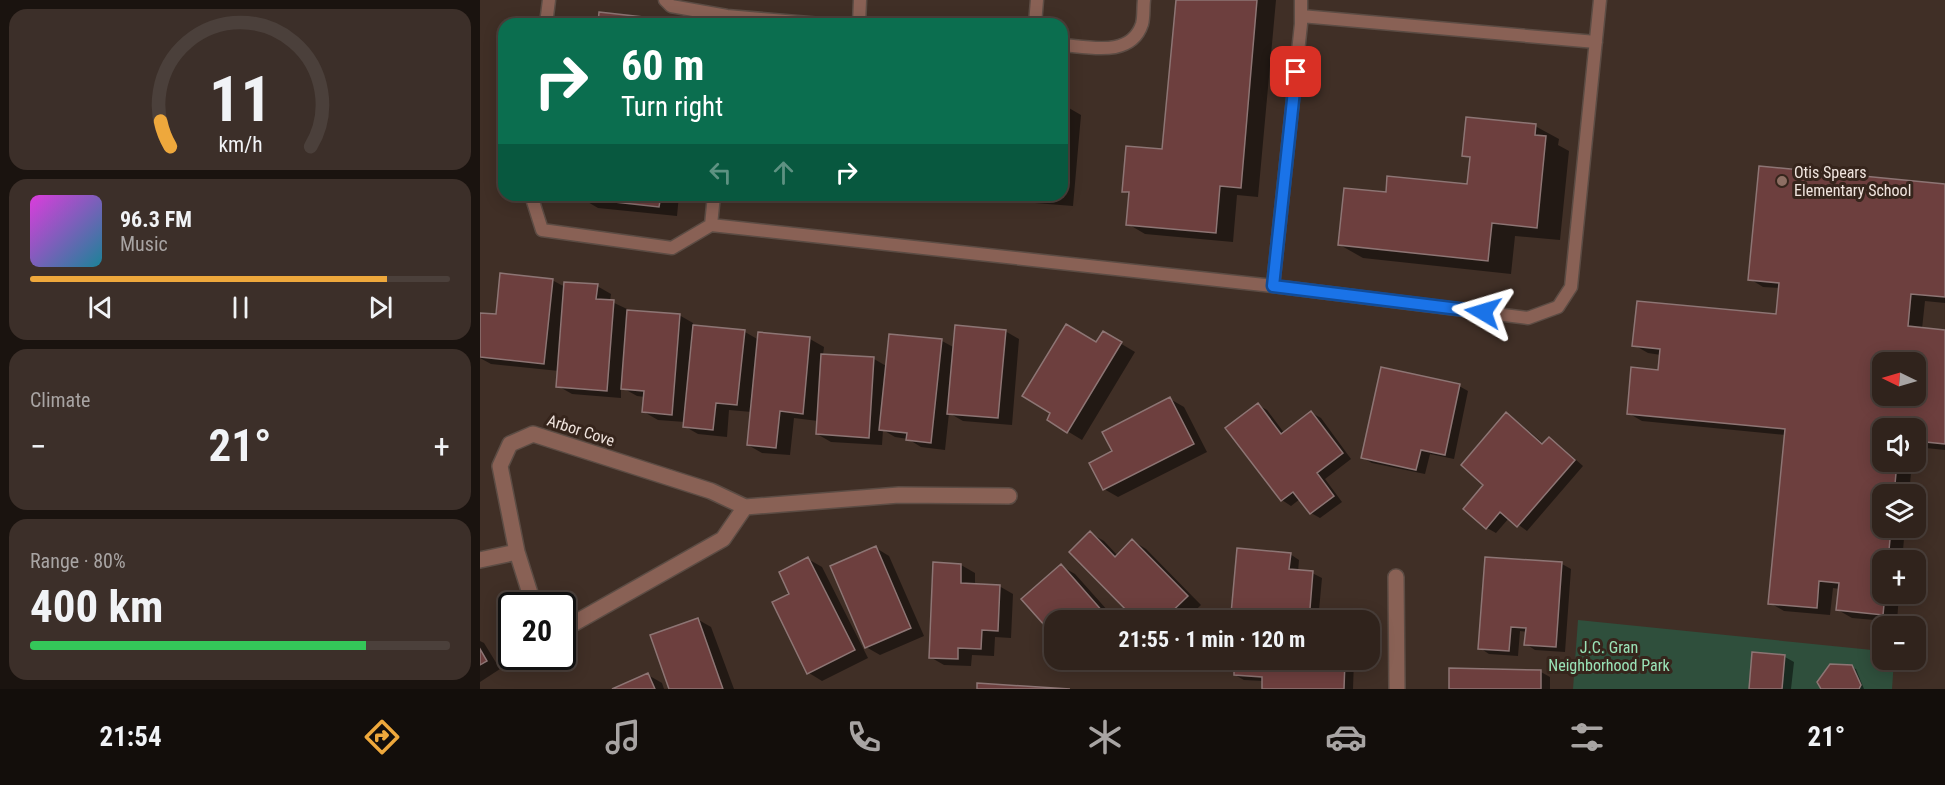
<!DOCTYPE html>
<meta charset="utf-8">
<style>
:root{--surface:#30231c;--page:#3c2f29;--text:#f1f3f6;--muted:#a8a4a3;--line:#4b403b;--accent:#eea83c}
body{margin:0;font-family:"Roboto Condensed",sans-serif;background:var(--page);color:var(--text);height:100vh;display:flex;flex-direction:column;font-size:22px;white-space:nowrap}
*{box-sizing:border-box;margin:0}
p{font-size:20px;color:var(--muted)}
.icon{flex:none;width:33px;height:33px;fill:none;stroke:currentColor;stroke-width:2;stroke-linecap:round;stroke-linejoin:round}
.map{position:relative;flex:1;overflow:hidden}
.side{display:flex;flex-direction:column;gap:9px;padding:9px;background:#1a130f;width:480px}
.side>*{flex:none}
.guide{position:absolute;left:18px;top:18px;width:570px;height:183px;border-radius:18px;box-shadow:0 3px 15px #0003,0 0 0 2px var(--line);background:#0b6e4f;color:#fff;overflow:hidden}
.needle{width:39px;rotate:275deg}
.controls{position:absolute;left:1392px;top:352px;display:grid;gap:12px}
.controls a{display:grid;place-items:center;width:54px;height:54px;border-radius:12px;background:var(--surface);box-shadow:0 3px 15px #0003,0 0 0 2px var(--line);font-size:30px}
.speed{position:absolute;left:18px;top:592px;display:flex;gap:12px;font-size:30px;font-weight:700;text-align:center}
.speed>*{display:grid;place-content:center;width:78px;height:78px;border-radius:50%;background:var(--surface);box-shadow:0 3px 15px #0003,0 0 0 2px var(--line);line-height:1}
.speed .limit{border:3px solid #111;border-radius:9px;background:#fff;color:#111}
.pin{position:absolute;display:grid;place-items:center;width:51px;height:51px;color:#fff;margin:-26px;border-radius:12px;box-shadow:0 3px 9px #0006}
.me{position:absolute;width:66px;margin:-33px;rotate:277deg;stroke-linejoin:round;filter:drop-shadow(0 0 4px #0008)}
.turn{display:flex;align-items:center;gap:21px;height:126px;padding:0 24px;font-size:27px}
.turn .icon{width:78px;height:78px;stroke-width:2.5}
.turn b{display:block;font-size:42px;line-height:51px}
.lanes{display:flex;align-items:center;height:57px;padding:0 24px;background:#0003;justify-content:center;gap:30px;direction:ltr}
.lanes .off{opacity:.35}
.big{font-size:45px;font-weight:700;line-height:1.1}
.side .tile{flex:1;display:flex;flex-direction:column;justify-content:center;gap:9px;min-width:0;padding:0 21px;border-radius:18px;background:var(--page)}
.side .dial{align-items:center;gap:0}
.dial svg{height:156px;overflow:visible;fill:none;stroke:var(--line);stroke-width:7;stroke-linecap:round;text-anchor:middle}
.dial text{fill:var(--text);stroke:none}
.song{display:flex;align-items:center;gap:18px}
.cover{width:72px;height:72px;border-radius:9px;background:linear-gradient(135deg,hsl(300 70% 55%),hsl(190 70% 35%))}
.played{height:6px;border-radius:3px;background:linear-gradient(90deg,var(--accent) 85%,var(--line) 85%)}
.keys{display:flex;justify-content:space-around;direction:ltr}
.heat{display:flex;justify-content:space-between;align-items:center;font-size:33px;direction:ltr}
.charge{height:9px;border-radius:4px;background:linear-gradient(90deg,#34c759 80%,var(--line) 0)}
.trip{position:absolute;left:564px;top:610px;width:336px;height:60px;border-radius:18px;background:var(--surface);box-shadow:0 3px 15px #0003,0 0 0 2px var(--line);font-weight:700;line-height:60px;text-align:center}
.tabs{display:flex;height:96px;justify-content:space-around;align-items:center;background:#130e0b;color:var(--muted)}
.tabs .icon{width:42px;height:42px}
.tabs .active{color:var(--accent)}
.tabs b{font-size:27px;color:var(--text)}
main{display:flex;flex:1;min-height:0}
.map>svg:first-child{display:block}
.green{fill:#2f4f3c}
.shadow{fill:#0007;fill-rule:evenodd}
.building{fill:#6d3f3e;stroke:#8d7574;stroke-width:1.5;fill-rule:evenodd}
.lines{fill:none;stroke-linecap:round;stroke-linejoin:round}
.service-casing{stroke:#5c4c44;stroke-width:15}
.minor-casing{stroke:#5c4c44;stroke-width:18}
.service{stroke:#896155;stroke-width:12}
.minor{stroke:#896155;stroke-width:15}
.route-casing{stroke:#114b97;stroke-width:15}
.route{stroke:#1a73e8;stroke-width:10}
.education-dot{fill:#8d6e63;stroke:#36251c;stroke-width:2}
.labels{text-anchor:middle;stroke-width:6;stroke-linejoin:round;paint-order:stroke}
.poi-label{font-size:16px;fill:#f1e5df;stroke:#36251c;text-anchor:start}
.street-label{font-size:16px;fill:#f1e5df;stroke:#36251c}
.park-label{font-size:16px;fill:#9ae3b7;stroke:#36251c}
</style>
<main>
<section class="side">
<div class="tile dial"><svg viewBox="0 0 100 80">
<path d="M14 69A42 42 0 1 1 86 69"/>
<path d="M14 69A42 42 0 0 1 9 56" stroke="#eea83c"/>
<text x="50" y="56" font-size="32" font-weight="700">11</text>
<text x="50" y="72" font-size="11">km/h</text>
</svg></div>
<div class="tile">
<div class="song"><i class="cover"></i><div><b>96.3 FM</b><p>Music</p></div></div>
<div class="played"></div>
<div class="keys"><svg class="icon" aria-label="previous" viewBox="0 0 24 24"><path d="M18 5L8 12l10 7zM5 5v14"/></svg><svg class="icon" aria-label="pause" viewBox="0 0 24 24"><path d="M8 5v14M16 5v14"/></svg><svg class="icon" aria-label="next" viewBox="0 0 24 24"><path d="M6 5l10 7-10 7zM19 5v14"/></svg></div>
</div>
<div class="tile"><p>Climate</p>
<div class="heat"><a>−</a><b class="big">21°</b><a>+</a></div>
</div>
<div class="tile"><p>Range · 80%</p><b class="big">400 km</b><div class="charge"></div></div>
</section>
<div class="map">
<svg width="1465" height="689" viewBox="0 0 1465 689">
<rect width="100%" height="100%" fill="#402f26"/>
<!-- green -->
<path class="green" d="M1098 620 1402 651V660H1414L1412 689H1093Z"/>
<!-- shadow -->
<path class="shadow" d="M697 0H796L778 197 757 195 753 242 665 234 648 224 650 195 644 191 684 151Z
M582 104 601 115 593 206 517 200 509 195H582Z
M1055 126 1079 139 1078 145 1089 151 1080 240 1035 236 1031 274 883 258 860 245 907 194 988 186 991 159 983 155Z
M1281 168 1465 186V303L1445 301 1442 329 1465 331V450L1436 447V429H1402V462H1432L1429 495H1402V528H1425L1422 561H1402V594H1419L1417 622 1372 618 1358 610 1360 589 1353 588 1350 615 1304 611 1290 603 1306 435 1162 421 1148 413 1180 372 1181 355 1168 353 1154 345 1297 316 1300 288 1283 287 1270 279ZM1402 363H1436V396H1402Z
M101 195H199L197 216 118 208 101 198Z
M72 280 85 287 117 286 131 294 130 301 147 309V312L199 315 213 323V326L265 332 279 340 280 334 330 339 344 347 343 355 394 359 408 367 462 341 475 348 525 331 539 339 532 425 483 421 469 413 465 450 441 447 428 439 415 437 403 430 402 445 351 442 337 434 338 421 314 418 310 455 282 453 268 445 272 412 249 410 247 437 218 434 204 426 205 422 178 420 164 412 165 397 157 396 141 387V398L92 394 78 386 79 371 11 364 0 358V327Z
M623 333 655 352 602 440 569 420Z
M979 386 988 391 974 459 950 454 945 474 892 463 883 458Z
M690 399 704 407 727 452 638 497 624 489Z
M778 405 787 410 805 434 832 413 841 418 871 459 845 479 862 502 840 518 831 513 820 499 811 506 802 500 747 428Z
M1027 414 1036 420 1064 444 1069 439 1078 444 1103 466 1047 531 1029 518 1016 533 1007 528 1006 485Z
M610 533 624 541 638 556 653 541 666 549 721 605 704 621H659Z
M396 548 409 556 444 636 400 655 386 647Z
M810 554 819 560 818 572 832 573 842 578 838 621H786L762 619 753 613Z
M328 559 342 567 388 658 342 681 329 673 311 594Z
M454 564 481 565 495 573V585L519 586 533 594 531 638 515 637 514 656 492 655 491 666 464 665 450 657Z
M1082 564 1091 569 1085 652 1055 650 1046 644 1047 632 1040 631 1038 656 1009 654 1000 648Z
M581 566 595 574 637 621H574V634L543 599Z
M217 619 231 627 254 689H191L172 636Z
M0 641 4 643 20 669 0 682Z
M1274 654 1305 657 1314 662 1311 689H1271Z
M597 660H621L612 669Z
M625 660H646L638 667Z
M756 660H874L873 689H783L784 681 764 680 755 675Z
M1371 667 1376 669 1384 689H1343L1339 682Z
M971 670 1061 672 1070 677V689H970Z
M168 675 182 683 184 689H136Z"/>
<!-- building -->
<path class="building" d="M696 0H777L761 188 740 186 736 233 646 225 649 192H642L646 146 682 149Z
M119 12 199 21V24H118Z
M986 117 1056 124 1055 135 1066 136 1057 228 1012 223 1008 261 858 245 864 188 906 192 907 176 987 184 990 157 982 156Z
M1279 166 1465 184V297L1431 294 1428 326 1465 330V444L1436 441V429H1402V462H1417L1414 495H1402V528H1411L1408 561H1402V594H1405L1403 615 1356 610 1359 583 1339 581 1337 608 1288 604 1305 429 1147 414 1151 367 1178 370 1180 349 1152 346 1157 301 1296 314 1299 283 1268 280ZM1402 363H1436V396H1402Z
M100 195H181L179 207 99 198Z
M20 273 73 279 64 364 0 357V313L16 314Z
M84 282 118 284 116 299 134 300 127 391 76 387Z
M147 310 200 314 192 415 162 412 164 391 141 389Z
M586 324 616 342 623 331 642 342 587 433 567 420 570 413 542 396Z
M213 325 265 330 257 405 236 403 233 430 203 427Z
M475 325 526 330 518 418 467 414Z
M278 332 330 337 323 414 300 411 296 448 267 445Z
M409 334 462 339 451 443 426 440 427 433 399 430Z
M341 354 394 357 389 438 336 434Z
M901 367 980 384 965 455 941 450 936 470 881 458Z
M690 397 714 444 623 490 609 463 632 451 622 432Z
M778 403 801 434 831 411 863 453 837 473 854 496 830 514 813 492 801 501 745 428Z
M1026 412 1062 444 1069 437 1095 460 1037 527 1020 512 1006 529 983 509 1003 485 981 465Z
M610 531 635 557 652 539 708 596 682 621H657L589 552Z
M396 546 431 628 385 648 350 566Z
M757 548 811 553 809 569 833 571 829 621 751 614Z
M328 557 375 650 327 674 292 602 309 594 299 572Z
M1005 557 1082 562 1076 647 1044 645 1046 628 1031 627 1029 651 998 649Z
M453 562 481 564V583L520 585 518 631 502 630 501 649 478 648V659L449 658Z
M581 564 631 621H574V636L541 599Z
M218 618 243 689H189L170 635Z
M0 649 7 661 0 665Z
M1272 652 1305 655 1302 689H1269Z
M754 660H865L864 689H782V677L754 675Z
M1350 664 1372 665 1381 685 1379 689H1341L1337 682Z
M969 668 1061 670V689H969Z
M168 673 175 689H132Z
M497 683 590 689H497Z"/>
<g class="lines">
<!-- service casing -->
<g class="service-casing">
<path id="service" d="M185 0 191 6 247 16 341 24
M821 16 1116 42
M66 24 69 0
M379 24 380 0
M555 24 557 0
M582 45C609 47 651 58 662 24 664 17 663 7 664 0
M51 195 62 230 192 248 231 225 793 286 1048 318 1078 307 1091 287 1120 0
M231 225 234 195
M793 286 821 24V0"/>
</g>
<!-- minor casing -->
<g class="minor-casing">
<path id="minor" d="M0 560 37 552
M916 577 917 689
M54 606 37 552 20 466 30 444 53 434 231 491 265 507 419 495 529 496
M82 626 91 625 243 539 265 507"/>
</g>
<!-- service -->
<use href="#service" class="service"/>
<!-- minor -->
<use href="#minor" class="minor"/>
</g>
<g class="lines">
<!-- route casing -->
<g class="route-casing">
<path id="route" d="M816 72 793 286 1003 312"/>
</g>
<!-- route -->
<use href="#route" class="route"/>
</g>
<!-- markers -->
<circle class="education-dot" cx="1302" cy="181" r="6"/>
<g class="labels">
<!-- poi labels -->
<g class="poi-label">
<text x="1314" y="178">Otis Spears<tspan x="1314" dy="18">Elementary School</tspan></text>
</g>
<!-- street labels -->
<g class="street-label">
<text transform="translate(101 430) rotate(18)" y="6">Arbor Cove</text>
</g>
<!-- park labels -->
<g class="park-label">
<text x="1129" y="653">J.C. Gran<tspan x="1129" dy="18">Neighborhood Park</tspan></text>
</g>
</g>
</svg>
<div class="controls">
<a><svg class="needle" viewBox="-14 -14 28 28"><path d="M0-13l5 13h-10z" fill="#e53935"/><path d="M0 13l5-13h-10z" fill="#a8a4a3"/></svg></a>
<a><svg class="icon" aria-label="sound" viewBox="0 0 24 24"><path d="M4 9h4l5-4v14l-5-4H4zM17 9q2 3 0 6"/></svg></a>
<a><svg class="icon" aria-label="layers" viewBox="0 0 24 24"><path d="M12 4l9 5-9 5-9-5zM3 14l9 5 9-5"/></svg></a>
<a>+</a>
<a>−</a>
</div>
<div class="speed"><div class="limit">20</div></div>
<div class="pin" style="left:816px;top:72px;background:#d93025"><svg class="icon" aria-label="arrive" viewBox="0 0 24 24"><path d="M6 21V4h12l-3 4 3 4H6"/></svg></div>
<svg class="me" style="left:1003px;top:312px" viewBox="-20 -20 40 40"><path d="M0-17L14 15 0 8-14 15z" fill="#1a73e8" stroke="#fff" stroke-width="4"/></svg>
<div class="trip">21:55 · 1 min · 120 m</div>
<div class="guide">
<div class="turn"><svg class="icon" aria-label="right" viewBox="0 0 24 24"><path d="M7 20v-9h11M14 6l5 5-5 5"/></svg><div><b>60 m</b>Turn right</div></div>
<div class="lanes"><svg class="icon off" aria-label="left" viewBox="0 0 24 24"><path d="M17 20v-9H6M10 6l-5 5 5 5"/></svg><svg class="icon off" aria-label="ahead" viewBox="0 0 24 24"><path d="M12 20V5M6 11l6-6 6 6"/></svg><svg class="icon" aria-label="right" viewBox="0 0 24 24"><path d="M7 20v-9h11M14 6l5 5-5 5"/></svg></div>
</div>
</div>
</main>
<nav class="tabs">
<b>21:54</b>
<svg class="icon active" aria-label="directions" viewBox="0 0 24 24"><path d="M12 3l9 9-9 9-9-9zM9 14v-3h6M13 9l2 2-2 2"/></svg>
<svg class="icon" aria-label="music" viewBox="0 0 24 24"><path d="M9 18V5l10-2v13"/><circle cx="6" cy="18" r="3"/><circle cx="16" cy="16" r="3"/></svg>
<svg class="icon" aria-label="phone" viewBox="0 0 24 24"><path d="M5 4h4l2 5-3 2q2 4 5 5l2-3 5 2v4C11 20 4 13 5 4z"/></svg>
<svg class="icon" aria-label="climate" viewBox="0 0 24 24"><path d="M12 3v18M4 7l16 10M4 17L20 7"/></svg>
<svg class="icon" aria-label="car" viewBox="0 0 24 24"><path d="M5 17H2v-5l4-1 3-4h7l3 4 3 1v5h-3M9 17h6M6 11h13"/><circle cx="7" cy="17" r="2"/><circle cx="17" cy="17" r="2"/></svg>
<svg class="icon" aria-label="filters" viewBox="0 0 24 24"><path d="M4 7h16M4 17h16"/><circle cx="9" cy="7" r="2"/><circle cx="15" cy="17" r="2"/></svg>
<b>21°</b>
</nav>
